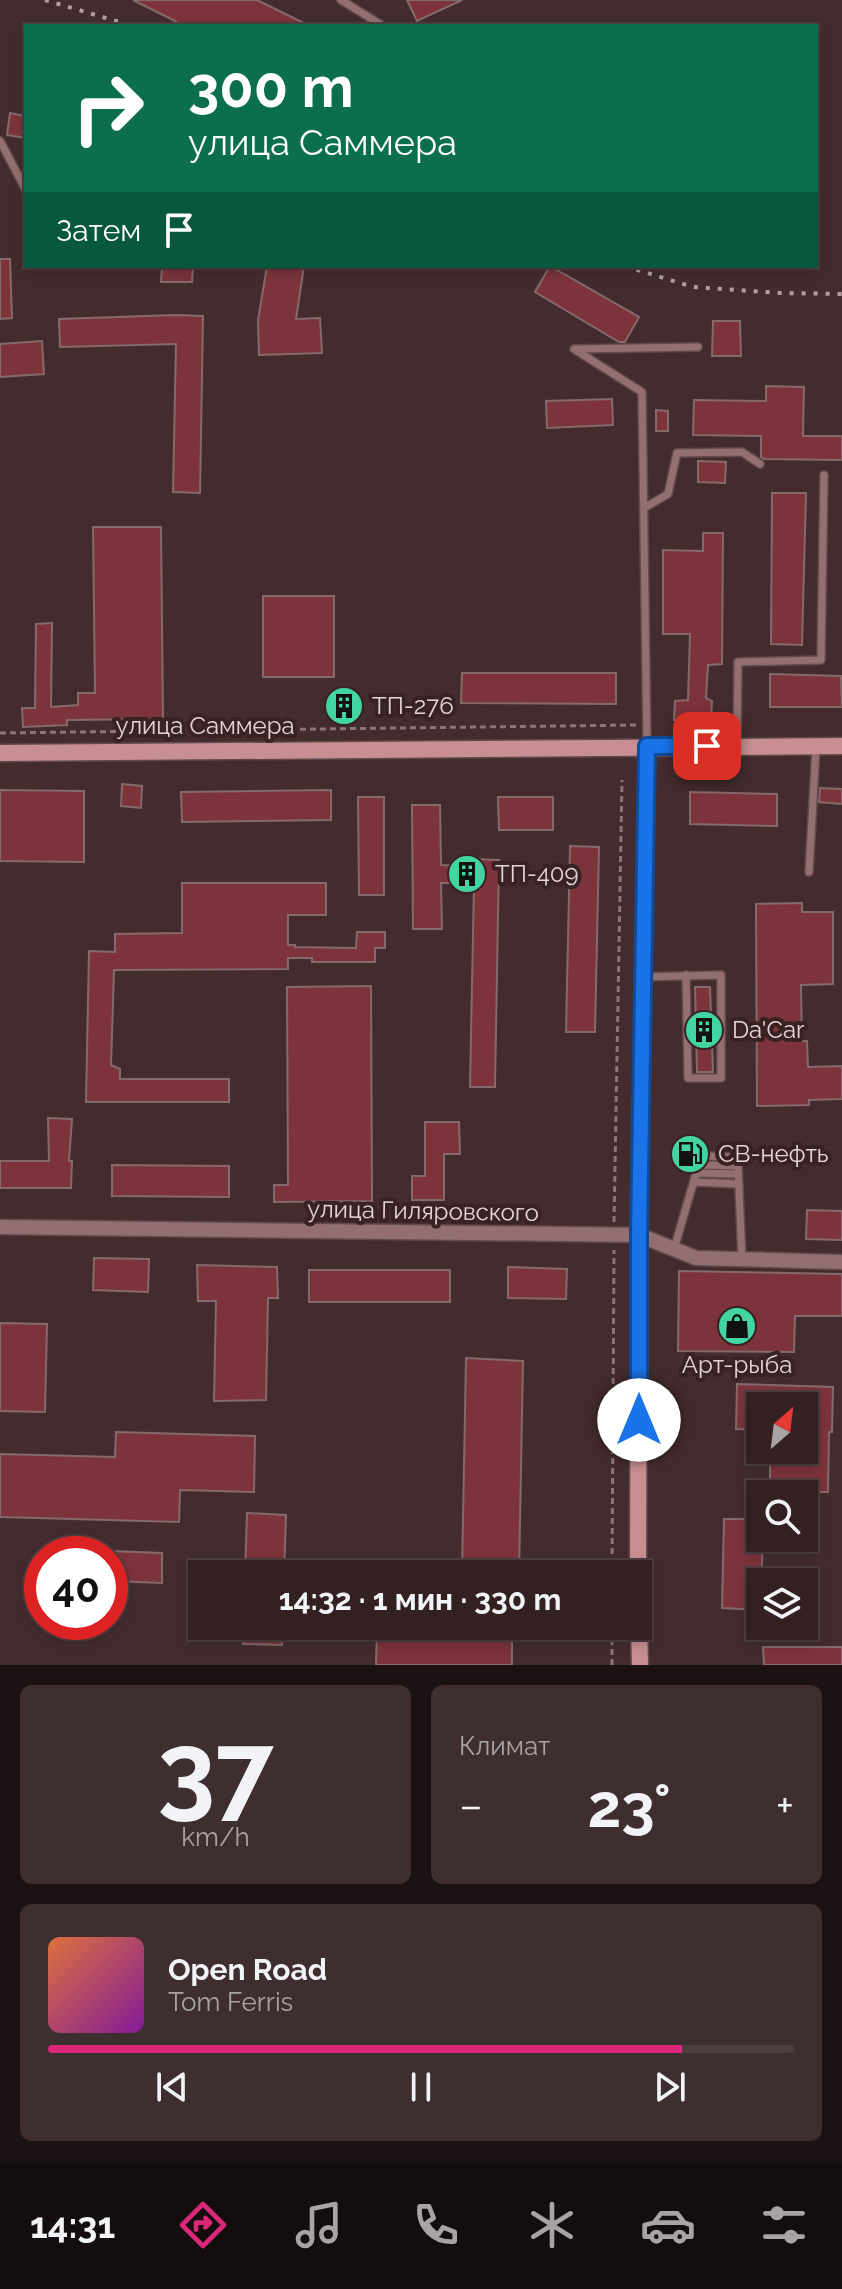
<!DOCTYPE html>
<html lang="ru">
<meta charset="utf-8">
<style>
:root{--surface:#332122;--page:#3e2e2f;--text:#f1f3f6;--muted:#a9a3a5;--line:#4e3e40;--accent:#db2777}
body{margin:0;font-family:Raleway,sans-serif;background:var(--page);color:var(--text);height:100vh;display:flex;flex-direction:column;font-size:30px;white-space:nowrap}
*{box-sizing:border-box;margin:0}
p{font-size:26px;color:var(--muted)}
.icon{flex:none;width:44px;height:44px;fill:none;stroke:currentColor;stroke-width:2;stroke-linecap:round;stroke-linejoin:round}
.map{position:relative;height:1665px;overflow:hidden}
.side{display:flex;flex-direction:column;gap:20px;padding:20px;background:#1c1213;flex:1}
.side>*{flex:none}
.top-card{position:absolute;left:24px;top:24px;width:794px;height:244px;border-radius:0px;box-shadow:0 4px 12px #0003,0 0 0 2px var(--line);background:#0b6e4f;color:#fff;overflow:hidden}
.needle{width:52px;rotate:28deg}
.tools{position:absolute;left:746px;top:1392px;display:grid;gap:16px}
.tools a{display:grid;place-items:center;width:72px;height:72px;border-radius:0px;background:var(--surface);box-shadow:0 4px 12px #0003,0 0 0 2px var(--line);font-size:40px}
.speed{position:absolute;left:24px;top:1536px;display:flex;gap:16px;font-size:40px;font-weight:700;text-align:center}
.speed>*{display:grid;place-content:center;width:104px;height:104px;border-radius:50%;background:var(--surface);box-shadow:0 4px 12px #0003,0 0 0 2px var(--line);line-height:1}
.speed .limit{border:12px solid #d22;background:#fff;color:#111}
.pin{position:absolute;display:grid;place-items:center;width:68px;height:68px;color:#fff;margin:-34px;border-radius:16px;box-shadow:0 4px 12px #0006}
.me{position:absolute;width:88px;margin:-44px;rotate:0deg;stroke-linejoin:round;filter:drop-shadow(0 0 6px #0008)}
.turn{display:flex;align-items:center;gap:28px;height:168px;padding:0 32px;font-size:36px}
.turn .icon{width:104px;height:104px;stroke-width:2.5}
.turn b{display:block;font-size:56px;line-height:68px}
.then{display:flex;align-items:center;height:76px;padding:0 32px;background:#0003;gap:16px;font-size:30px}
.big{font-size:60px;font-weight:700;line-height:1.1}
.side .card{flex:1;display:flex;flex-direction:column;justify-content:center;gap:12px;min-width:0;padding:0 28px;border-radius:12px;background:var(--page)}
.side .dial{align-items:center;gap:0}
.dial b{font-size:104px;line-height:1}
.song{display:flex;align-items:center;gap:24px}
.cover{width:96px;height:96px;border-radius:12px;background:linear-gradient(135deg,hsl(20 70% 55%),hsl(290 70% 35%))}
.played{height:8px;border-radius:4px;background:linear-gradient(90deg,var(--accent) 85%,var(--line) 85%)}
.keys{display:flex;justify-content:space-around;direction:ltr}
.heat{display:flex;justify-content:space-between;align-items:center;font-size:44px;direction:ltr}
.side .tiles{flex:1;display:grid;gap:20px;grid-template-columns:1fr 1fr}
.card:last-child{grid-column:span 2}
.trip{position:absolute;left:188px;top:1560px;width:464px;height:80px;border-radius:0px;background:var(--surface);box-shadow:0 4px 12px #0003,0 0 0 2px var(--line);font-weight:700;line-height:80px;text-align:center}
.menu{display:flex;height:128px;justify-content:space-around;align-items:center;background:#140d0e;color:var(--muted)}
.menu .icon{width:56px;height:56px}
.menu .active{color:var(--accent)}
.menu b{font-size:36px;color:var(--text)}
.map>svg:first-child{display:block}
.building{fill:#7c333c;stroke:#856a6b;stroke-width:2}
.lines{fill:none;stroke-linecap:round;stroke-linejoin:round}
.lane-casing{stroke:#614a4c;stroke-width:10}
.street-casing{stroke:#614a4c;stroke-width:17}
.secondary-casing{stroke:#614a4c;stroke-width:19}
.path{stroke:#8a7677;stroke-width:3;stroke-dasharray:6 4;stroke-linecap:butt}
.lane{stroke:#936f71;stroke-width:7}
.street{stroke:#936f71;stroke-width:14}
.secondary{stroke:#c88f92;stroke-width:16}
.rail{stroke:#b2a0a1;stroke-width:4;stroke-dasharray:4 8;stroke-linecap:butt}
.route-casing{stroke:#114b97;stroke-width:20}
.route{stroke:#1a73e8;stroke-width:14}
.labels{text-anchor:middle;stroke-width:8;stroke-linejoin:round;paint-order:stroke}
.poi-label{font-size:24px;fill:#e4d4d5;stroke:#392224;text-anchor:start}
.street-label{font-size:24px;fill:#e4d4d5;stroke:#392224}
</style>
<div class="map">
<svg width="842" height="1665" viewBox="0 0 842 1665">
<rect width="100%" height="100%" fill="#442c2e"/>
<!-- building -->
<path class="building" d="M133 0H257L310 26H185Z
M407 0H462L417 21Z
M10 113 26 116V138L7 135Z
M0 259H10L12 318 0 319Z
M162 266H193L192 282H161Z
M267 266H304L296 319 320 318 322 353 259 355 258 320Z
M550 266 639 317 625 342H619L535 292Z
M176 315 203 316 200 493 173 492 176 344 60 347 59 319Z
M713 321H740L741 356H712Z
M42 341 44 374 0 377V344Z
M766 386 804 387 803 436H842V460L764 459 761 457V436L693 435 694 400 766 401Z
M612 399 613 425 547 428 546 401Z
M656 410 668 411V431H656Z
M698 461 726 462 725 483 698 482Z
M772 493H806L802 645 771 644Z
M93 527H161L163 719 67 720V725L23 727 22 708H35L36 624 52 623 51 707 78 705V693H95Z
M703 533H723L722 664 708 665 706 698 712 701 711 720H674L675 701 688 700 690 634H663V550L703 551Z
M263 596H334V677H263Z
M462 673H616V704L461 703Z
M770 674 841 676 842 707H770Z
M122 784 142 786 141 808 121 806Z
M820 788 842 789V804L819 802Z
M0 790 84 791V862L0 861Z
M331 790V820L182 822 181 792Z
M690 792 777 794V826L690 824Z
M358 797H384V895H359Z
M498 797H553V830H499Z
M412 805H440L441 865 474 866V859L499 860 495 1087H470L474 883H441L442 929H413Z
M570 846 599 847 595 1032H566Z
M182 883H326V915H288V945H295V947L356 948 357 932H385V948H375V962H312V958H288V969L114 970 111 1065 120 1069V1079H229V1102H86L89 951 115 952V934L182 933Z
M802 903V912H833V984L801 985 802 1041H807L808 1067 842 1066V1099L809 1100V1105L757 1106 756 904Z
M371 986 372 1201 274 1202V1185H288L287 987Z
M695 987H710L713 1072H697Z
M48 1118 72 1119 69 1161H72L71 1188H0V1161H49Z
M425 1122H459L460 1154H444V1200H412V1176H425Z
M112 1165 229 1166V1197L112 1196Z
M807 1210 842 1211V1240L806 1239Z
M94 1258 149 1259 148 1292 93 1290Z
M197 1265 277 1267 278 1298H268L266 1400 214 1401 216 1301H198Z
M508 1267 567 1269 566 1299 508 1298Z
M309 1270H450V1302H309Z
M679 1271 842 1274V1316H795L794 1352 678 1351Z
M0 1323 47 1324 45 1412 0 1411Z
M466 1358 523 1361 519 1574 462 1573Z
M737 1384 833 1387 832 1432H829L828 1492H770V1450H804V1406H760V1430L736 1429Z
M116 1432 255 1436 254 1492 180 1490 179 1522 0 1517V1454L115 1457Z
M247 1513 286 1515 284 1574H245Z
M724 1519H760V1538H763L760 1610 722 1608Z
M110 1551 162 1553V1583L110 1581Z
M244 1626H283L282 1645 243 1644Z
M377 1626H512V1665H376Z
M763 1647H842V1665H764Z"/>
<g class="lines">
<!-- lane casing -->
<g class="lane-casing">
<path id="lane" d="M341 0 383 26
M0 141 26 190
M644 508 668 494 677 453 742 452 760 464
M647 746 642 392 574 349 698 347
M737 746 738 662 821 660 824 475
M809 872 816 748
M643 977 721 975V1078H688L686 975
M701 1165 738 1166
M697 1173 738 1174
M694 1182 739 1184
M674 1249 695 1177 707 1156 730 1157 738 1166 742 1259"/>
</g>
<!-- street casing -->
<g class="street-casing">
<path id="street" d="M0 1227 639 1235 696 1258 842 1262"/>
</g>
<!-- secondary casing -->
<g class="secondary-casing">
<path id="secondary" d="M0 753 842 746
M638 1574 639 1235 647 746
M638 1584 640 1665"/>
</g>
<!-- path -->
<path class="path" d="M0 733 636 725
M614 1222 622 780
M612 1574 614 1250
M612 1665V1626"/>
<!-- lane -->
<use href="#lane" class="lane"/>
<!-- street -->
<use href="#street" class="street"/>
<!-- secondary -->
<use href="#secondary" class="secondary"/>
<!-- rail -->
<path class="rail" d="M45 0 133 26
M625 266 693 287 780 293 842 294"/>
</g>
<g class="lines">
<!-- route casing -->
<g class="route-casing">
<path id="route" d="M639 1420V1235L647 746H707"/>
</g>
<!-- route -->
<use href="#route" class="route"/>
</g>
<!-- icons -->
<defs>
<g id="building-disc" transform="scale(2)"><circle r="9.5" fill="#42d4a1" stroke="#392224"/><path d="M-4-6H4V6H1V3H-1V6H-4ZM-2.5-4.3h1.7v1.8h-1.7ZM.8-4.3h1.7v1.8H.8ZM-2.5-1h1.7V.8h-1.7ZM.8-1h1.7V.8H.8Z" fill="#111"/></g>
<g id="fuel-disc" transform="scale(2)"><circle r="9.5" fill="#42d4a1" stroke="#392224"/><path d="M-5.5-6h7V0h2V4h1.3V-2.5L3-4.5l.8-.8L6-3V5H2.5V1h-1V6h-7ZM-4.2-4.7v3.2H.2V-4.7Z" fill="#111"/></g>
<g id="shop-disc" transform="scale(2)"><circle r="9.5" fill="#42d4a1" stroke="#392224"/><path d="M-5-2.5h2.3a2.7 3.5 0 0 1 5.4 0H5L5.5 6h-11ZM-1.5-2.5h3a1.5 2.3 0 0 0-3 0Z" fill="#111"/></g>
</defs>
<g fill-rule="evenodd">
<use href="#building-disc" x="344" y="706"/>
<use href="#building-disc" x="467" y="874"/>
<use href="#building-disc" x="704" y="1030"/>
<use href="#fuel-disc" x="690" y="1154"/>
<use href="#shop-disc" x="737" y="1326"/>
</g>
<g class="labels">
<!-- poi labels -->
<g class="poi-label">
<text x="372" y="714">ТП-276</text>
<text x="495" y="882">ТП-409</text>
<text x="732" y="1038">Da'Car</text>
<text x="718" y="1162">СВ-нефть</text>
<text x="737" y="1373" text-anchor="middle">Арт-рыба</text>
</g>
<!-- street labels -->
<g class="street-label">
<text x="205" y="734">улица Саммера</text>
<text transform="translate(423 1211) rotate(1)" y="8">улица Гиляровского</text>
</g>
</g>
</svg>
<div class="tools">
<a><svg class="needle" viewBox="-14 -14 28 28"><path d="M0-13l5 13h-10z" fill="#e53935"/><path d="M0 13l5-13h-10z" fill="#a9a3a5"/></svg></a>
<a><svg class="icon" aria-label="search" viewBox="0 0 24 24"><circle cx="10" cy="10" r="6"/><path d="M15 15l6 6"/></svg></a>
<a><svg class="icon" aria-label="layers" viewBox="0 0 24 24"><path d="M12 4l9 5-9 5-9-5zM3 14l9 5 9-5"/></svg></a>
</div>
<div class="speed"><div class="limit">40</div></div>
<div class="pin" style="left:707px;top:746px;background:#d93025"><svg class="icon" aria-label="arrive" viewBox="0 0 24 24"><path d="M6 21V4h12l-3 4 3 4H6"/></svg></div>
<svg class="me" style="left:639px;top:1420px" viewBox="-20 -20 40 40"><circle r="19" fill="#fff"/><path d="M0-13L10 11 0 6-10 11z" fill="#1a73e8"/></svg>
<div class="trip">14:32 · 1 мин · 330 m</div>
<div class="top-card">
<div class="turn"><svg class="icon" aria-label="right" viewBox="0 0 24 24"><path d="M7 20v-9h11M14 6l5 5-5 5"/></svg><div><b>300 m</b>улица Саммера</div></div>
<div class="then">Затем<svg class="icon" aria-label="arrive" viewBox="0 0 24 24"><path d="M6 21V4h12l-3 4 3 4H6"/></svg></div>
</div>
</div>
<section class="side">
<div class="tiles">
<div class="card dial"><b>37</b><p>km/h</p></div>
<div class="card"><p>Климат</p>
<div class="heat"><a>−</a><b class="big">23°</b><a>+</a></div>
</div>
<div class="card">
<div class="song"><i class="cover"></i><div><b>Open Road</b><p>Tom Ferris</p></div></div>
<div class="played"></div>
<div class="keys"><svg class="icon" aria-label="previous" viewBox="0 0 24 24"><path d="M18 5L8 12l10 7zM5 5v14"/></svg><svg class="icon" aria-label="pause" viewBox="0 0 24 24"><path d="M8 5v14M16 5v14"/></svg><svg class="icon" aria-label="next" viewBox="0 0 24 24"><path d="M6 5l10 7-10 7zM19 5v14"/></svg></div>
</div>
</div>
</section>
<nav class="menu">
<b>14:31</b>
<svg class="icon active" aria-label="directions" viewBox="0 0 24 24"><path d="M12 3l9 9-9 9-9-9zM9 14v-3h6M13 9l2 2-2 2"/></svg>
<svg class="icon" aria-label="music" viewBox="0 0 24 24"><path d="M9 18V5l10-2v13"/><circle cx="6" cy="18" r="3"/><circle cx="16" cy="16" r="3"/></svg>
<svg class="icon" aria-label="phone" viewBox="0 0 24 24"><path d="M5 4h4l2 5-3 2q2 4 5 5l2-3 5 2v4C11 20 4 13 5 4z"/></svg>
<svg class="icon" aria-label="climate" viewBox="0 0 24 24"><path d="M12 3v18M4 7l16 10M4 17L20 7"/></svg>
<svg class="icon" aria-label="car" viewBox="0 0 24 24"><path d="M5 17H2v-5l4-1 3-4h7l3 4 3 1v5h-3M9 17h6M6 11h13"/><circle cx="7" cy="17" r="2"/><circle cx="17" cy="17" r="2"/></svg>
<svg class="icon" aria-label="filters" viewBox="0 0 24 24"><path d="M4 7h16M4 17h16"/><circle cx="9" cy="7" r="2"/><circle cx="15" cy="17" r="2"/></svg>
</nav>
